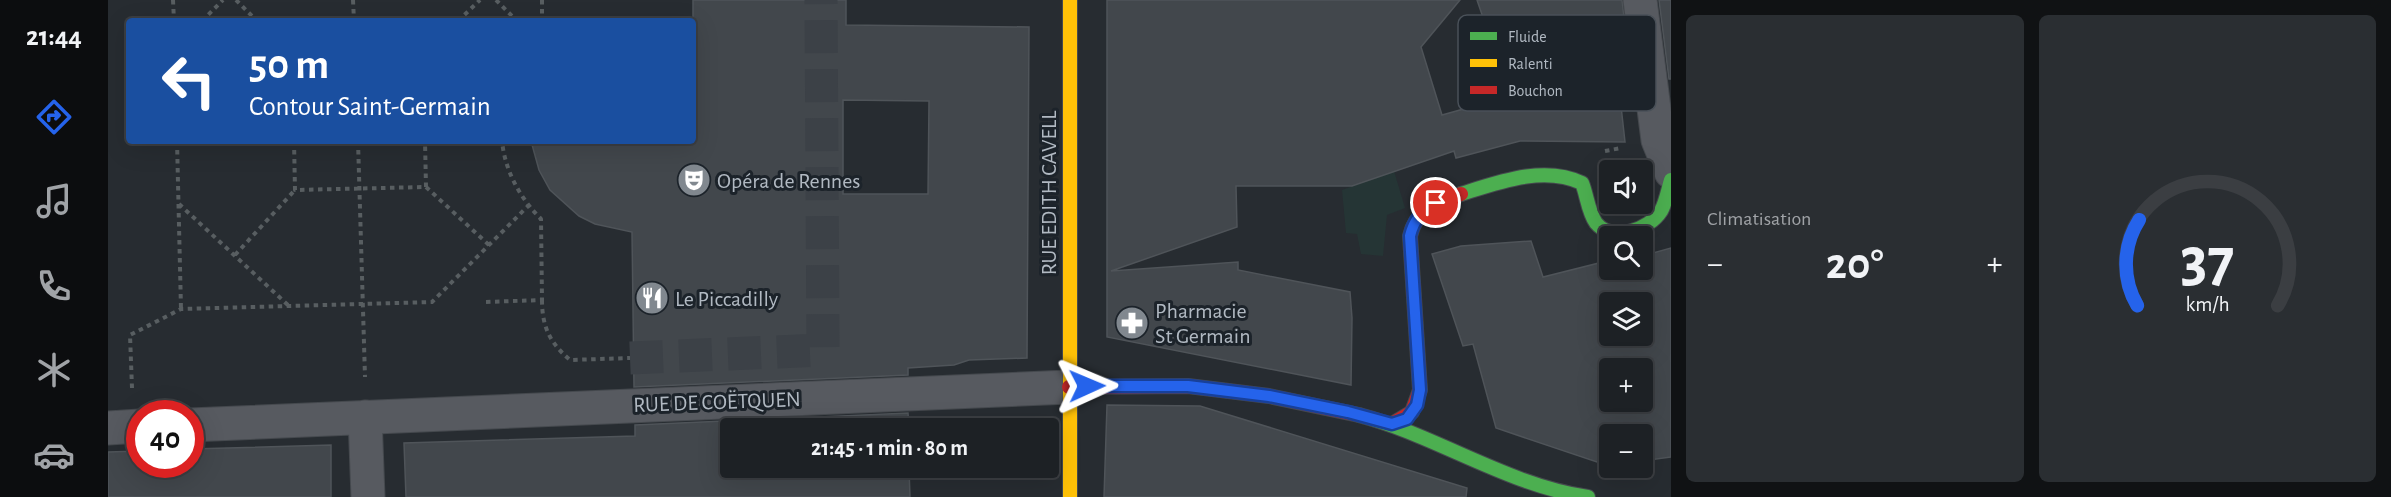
<!DOCTYPE html>
<html lang="fr">
<meta charset="utf-8">
<style>
:root{--surface:#1d2125;--page:#2a2e32;--text:#f1f3f6;--muted:#a0a3a7;--line:#3b3e42;--accent:#2563eb}
body{margin:0;font-family:"Alegreya Sans",sans-serif;background:var(--page);color:var(--text);height:100vh;display:flex;flex-direction:column;font-size:22px;white-space:nowrap}
*{box-sizing:border-box;margin:0}
p{font-size:20px;color:var(--muted)}
.icon{flex:none;width:33px;height:33px;fill:none;stroke:currentColor;stroke-width:2;stroke-linecap:round;stroke-linejoin:round}
.map{position:relative;flex:1;overflow:hidden}
.drawer{display:flex;flex-direction:column;gap:15px;padding:15px;background:#101214;width:720px}
.drawer>*{flex:none}
.guide{position:absolute;left:18px;top:18px;width:570px;height:126px;border-radius:6px;box-shadow:0 6px 24px #0002,0 0 0 2px var(--line);background:#1a4fa0;color:#fff;overflow:hidden}
.tools{position:absolute;left:1491px;top:160px;display:grid;gap:12px}
.tools a{display:grid;place-items:center;width:54px;height:54px;border-radius:6px;background:var(--surface);box-shadow:0 6px 24px #0002,0 0 0 2px var(--line);font-size:30px}
.speed{position:absolute;left:18px;top:400px;display:flex;gap:12px;font-size:30px;font-weight:700;text-align:center}
.speed>*{display:grid;place-content:center;width:78px;height:78px;border-radius:50%;background:var(--surface);box-shadow:0 6px 24px #0002,0 0 0 2px var(--line);line-height:1}
.speed .limit{border:9px solid #d22;background:#fff;color:#111}
.pin{position:absolute;display:grid;place-items:center;width:51px;height:51px;color:#fff;margin:-26px;border:3px solid #fff;border-radius:50%;box-shadow:0 2px 6px #0007}
.me{position:absolute;width:66px;margin:-33px;rotate:89deg;stroke-linejoin:round;filter:drop-shadow(0 0 4px #0008)}
.turn{display:flex;align-items:center;gap:21px;height:126px;padding:0 24px;font-size:27px}
.turn .icon{width:78px;height:78px;stroke-width:2.5}
.turn b{display:block;font-size:42px;line-height:51px}
.big{font-size:45px;font-weight:700;line-height:1.1}
.drawer .widget{flex:1;display:flex;flex-direction:column;justify-content:center;gap:9px;min-width:0;padding:0 21px;border-radius:9px;background:var(--page)}
.drawer .dial{align-items:center;gap:0}
.dial svg{height:156px;overflow:visible;fill:none;stroke:var(--line);stroke-width:7;stroke-linecap:round;text-anchor:middle}
.dial text{fill:var(--text);stroke:none}
.heat{display:flex;justify-content:space-between;align-items:center;font-size:33px;direction:ltr}
.drawer .tiles{flex:1;display:grid;gap:15px;grid-template-columns:repeat(2,1fr)}
.trip{position:absolute;left:612px;top:418px;width:339px;height:60px;border-radius:6px;background:var(--surface);box-shadow:0 6px 24px #0002,0 0 0 2px var(--line);font-weight:700;line-height:60px;text-align:center}
main{display:flex;flex:1;min-height:0}
.menu{display:flex;flex-direction:column;width:108px;justify-content:space-around;align-items:center;background:#0c0d0f;color:var(--muted)}
.menu .icon{width:42px;height:42px}
.menu .on{color:var(--accent)}
.menu b{font-size:27px;color:var(--text)}
.map>svg:first-child{display:block}
.green{fill:#253535}
.building{fill:#42474c;stroke:#4f5459;stroke-width:1.5;fill-rule:evenodd}
.lines{fill:none;stroke-linecap:round;stroke-linejoin:round}
.street-tunnel{stroke:#3c4147;stroke-width:33;stroke-dasharray:33 16;stroke-linecap:butt}
.street-casing{stroke:#45494e;stroke-width:35}
.fast-casing{stroke:#45494e;stroke-width:16}
.slow-casing{stroke:#45494e;stroke-width:16}
.jam-casing{stroke:#45494e;stroke-width:16}
.path{stroke:#585e61;stroke-width:4;stroke-dasharray:4.5 4.5;stroke-linecap:butt}
.street{stroke:#575a60;stroke-width:33}
.fast{stroke:#4caf50;stroke-width:14}
.slow{stroke:#ffc107;stroke-width:14}
.jam{stroke:#c62828;stroke-width:14}
.route-casing{stroke:#184099;stroke-width:15}
.route{stroke:#2563eb;stroke-width:10}
.labels{text-anchor:middle;stroke-width:6;stroke-linejoin:round;paint-order:stroke}
.poi-label{font-size:22px;fill:#b1b9c2;stroke:#1c232a;text-anchor:start}
.street-label{font-size:22px;fill:#b1b9c2;stroke:#1c232a}
.key{fill:#1c232a;stroke:#495058;stroke-width:1.5}
.key-label{font-size:16px;fill:#b1b9c2}
</style>
<main>
<nav class="menu">
<b>21:44</b>
<svg class="icon on" aria-label="directions" viewBox="0 0 24 24"><path d="M12 3l9 9-9 9-9-9zM9 14v-3h6M13 9l2 2-2 2"/></svg>
<svg class="icon" aria-label="music" viewBox="0 0 24 24"><path d="M9 18V5l10-2v13"/><circle cx="6" cy="18" r="3"/><circle cx="16" cy="16" r="3"/></svg>
<svg class="icon" aria-label="phone" viewBox="0 0 24 24"><path d="M5 4h4l2 5-3 2q2 4 5 5l2-3 5 2v4C11 20 4 13 5 4z"/></svg>
<svg class="icon" aria-label="climate" viewBox="0 0 24 24"><path d="M12 3v18M4 7l16 10M4 17L20 7"/></svg>
<svg class="icon" aria-label="car" viewBox="0 0 24 24"><path d="M5 17H2v-5l4-1 3-4h7l3 4 3 1v5h-3M9 17h6M6 11h13"/><circle cx="7" cy="17" r="2"/><circle cx="17" cy="17" r="2"/></svg>
</nav>
<div class="map">
<svg width="1563" height="497" viewBox="0 0 1563 497">
<rect width="100%" height="100%" fill="#272c31"/>
<!-- green -->
<path class="green" d="M1286 171 1297 208 1279 215 1275 256 1253 254 1249 234 1238 233 1234 190Z"/>
<!-- building -->
<path class="building" d="M585 0H738V25L921 27 919 358 861 360 846 365 800 368V375L526 387 524 232 487 224 471 216 442 190 431 170 423 141H585ZM735 100 821 101 820 194H735Z
M999 0H1352L1313 47 1334 115 1402 96 1369 0H1514L1523 79H1510L1517 142 1412 141 1348 158 1346 151 1244 186H1128L1129 227 1003 271 1130 262V270L1242 292 1244 318 1243 385 999 337Z
M1551 0H1563V79H1561Z
M1423 241 1435 277 1499 261 1502 270H1534V256L1563 248V457L1534 461V435H1502V464L1498 465 1388 428 1365 344 1355 346 1324 254 1353 246ZM1502 303H1534V336H1502ZM1502 369H1534V402H1502Z
M999 405 1092 406 1359 488 1358 497H996Z
M800 413 801 429H622V468H801L802 497H298L296 443 527 436V425Z
M223 445V497H0V452L32 451V465H82V449Z"/>
<g class="lines">
<!-- street-tunnel -->
<path class="street-tunnel" d="M522 358 715 350 713 0"/>
<!-- street casing -->
<g class="street-casing">
<path id="street" d="M1532 0 1550 140 1563 172
M257 417 260 497
M82 425 961 387
M0 428 32 426"/>
</g>
<!-- fast casing -->
<g class="fast-casing">
<path id="fast" d="M1353 194C1391 182 1436 165 1474 183 1479 195 1480 212 1488 223 1504 243 1541 230 1553 211 1558 202 1560 190 1563 180
M1251 415C1329 436 1399 485 1480 497"/>
</g>
<!-- slow casing -->
<g class="slow-casing">
<path id="slow" d="M962 0V497"/>
</g>
<!-- jam casing -->
<g class="jam-casing">
<path id="jam" d="M961 387 1080 386 1161 396 1251 415
M1284 424 1304 412 1312 390 1302 236C1308 209 1330 203 1353 194"/>
</g>
<!-- path -->
<path class="path" d="M65 0 66 21
M128 0 149 21
M245 0 246 21
M388 0 409 21
M434 0V21
M94 21 115 0
M350 21 372 0
M69 141 73 309
M186 141 187 190 318 187 317 141
M250 141 257 377
M1497 151 1513 148
M318 187 381 245
M71 204 181 306
M127 255 187 190
M434 300C434 327 442 343 462 360L522 358
M378 302 434 300 433 219C412 198 397 171 394 141
M24 388 22 335 73 309 324 302 420 206"/>
<!-- street -->
<use href="#street" class="street"/>
<!-- fast -->
<use href="#fast" class="fast"/>
<!-- slow -->
<use href="#slow" class="slow"/>
<!-- jam -->
<use href="#jam" class="jam"/>
</g>
<g class="lines">
<!-- route casing -->
<g class="route-casing">
<path id="route" d="M979 386H1080L1161 396 1240 412 1284 424 1299 419 1309 405 1312 390 1302 236C1306 219 1313 213 1328 203"/>
</g>
<!-- route -->
<use href="#route" class="route"/>
</g>
<!-- icons -->
<defs>
<g id="theatre-disc" transform="scale(1.725)"><circle r="9.5" fill="#81888f" stroke="#1c232a"/><path d="M-5-5.5Q0-4 5-5.5V0Q5 5 0 6Q-5 5-5 0ZM-3.3-2.5H-1v1.5H-3.3ZM1-2.5H3.3v1.5H1ZM-2.8 1Q0 5.5 2.8 1Z" fill="#fff"/></g>
<g id="restaurant-disc" transform="scale(1.725)"><circle r="9.5" fill="#81888f" stroke="#1c232a"/><path d="M-5-6h1v4h1v-4h1v4h1v-4h1v5L-1.5 .5V6h-2V.5L-5-1ZM5-6V6H3V1.5H1.5Q1.5-4 5-6Z" fill="#fff"/></g>
<g id="pharmacy-disc" transform="scale(1.725)"><circle r="9.5" fill="#81888f" stroke="#1c232a"/><path d="M-2-6h4v4h4v4h-4v4h-4v-4h-4v-4h4Z" fill="#fff"/></g>
</defs>
<g fill-rule="evenodd">
<use href="#theatre-disc" x="586" y="180"/>
<use href="#restaurant-disc" x="544" y="298"/>
<use href="#pharmacy-disc" x="1024" y="323"/>
</g>
<g class="labels">
<!-- poi labels -->
<g class="poi-label">
<text x="609" y="188">Opéra de Rennes</text>
<text x="567" y="306">Le Piccadilly</text>
<text x="1047" y="318">Pharmacie<tspan x="1047" dy="25">St Germain</tspan></text>
</g>
<!-- street labels -->
<g class="street-label">
<text transform="translate(940 193) rotate(-90)" y="8">RUE EDITH CAVELL</text>
<text transform="translate(609 401) rotate(-2)" y="8">RUE DE COËTQUEN</text>
</g>
</g>
<!-- legend -->
<rect x="1350" y="15" width="198" height="96" rx="9" class="key"/>
<rect x="1362" y="32" width="27" height="8" fill="#4caf50"/>
<rect x="1362" y="59" width="27" height="8" fill="#ffc107"/>
<rect x="1362" y="86" width="27" height="8" fill="#c62828"/>
<g class="key-label">
<text x="1400" y="42">Fluide</text>
<text x="1400" y="69">Ralenti</text>
<text x="1400" y="96">Bouchon</text>
</g>
</svg>
<div class="tools">
<a><svg class="icon" aria-label="sound" viewBox="0 0 24 24"><path d="M4 9h4l5-4v14l-5-4H4zM17 9q2 3 0 6"/></svg></a>
<a><svg class="icon" aria-label="search" viewBox="0 0 24 24"><circle cx="10" cy="10" r="6"/><path d="M15 15l6 6"/></svg></a>
<a><svg class="icon" aria-label="layers" viewBox="0 0 24 24"><path d="M12 4l9 5-9 5-9-5zM3 14l9 5 9-5"/></svg></a>
<a>+</a>
<a>−</a>
</div>
<div class="speed"><div class="limit">40</div></div>
<div class="pin" style="left:1328px;top:203px;background:#d93025"><svg class="icon" aria-label="arrive" viewBox="0 0 24 24"><path d="M6 21V4h12l-3 4 3 4H6"/></svg></div>
<svg class="me" style="left:979px;top:386px" viewBox="-20 -20 40 40"><path d="M0-17L14 15 0 8-14 15z" fill="#2563eb" stroke="#fff" stroke-width="4"/></svg>
<div class="trip">21:45 · 1 min · 80 m</div>
<div class="guide">
<div class="turn"><svg class="icon" aria-label="left" viewBox="0 0 24 24"><path d="M17 20v-9H6M10 6l-5 5 5 5"/></svg><div><b>50 m</b>Contour Saint-Germain</div></div>
</div>
</div>
<section class="drawer">
<div class="tiles">
<div class="widget"><p>Climatisation</p>
<div class="heat"><a>−</a><b class="big">20°</b><a>+</a></div>
</div>
<div class="widget dial"><svg viewBox="0 0 100 80">
<path d="M14 69A42 42 0 1 1 86 69"/>
<path d="M14 69A42 42 0 0 1 15 25" stroke="#2563eb"/>
<text x="50" y="56" font-size="32" font-weight="700">37</text>
<text x="50" y="72" font-size="11">km/h</text>
</svg></div>
</div>
</section>
</main>
